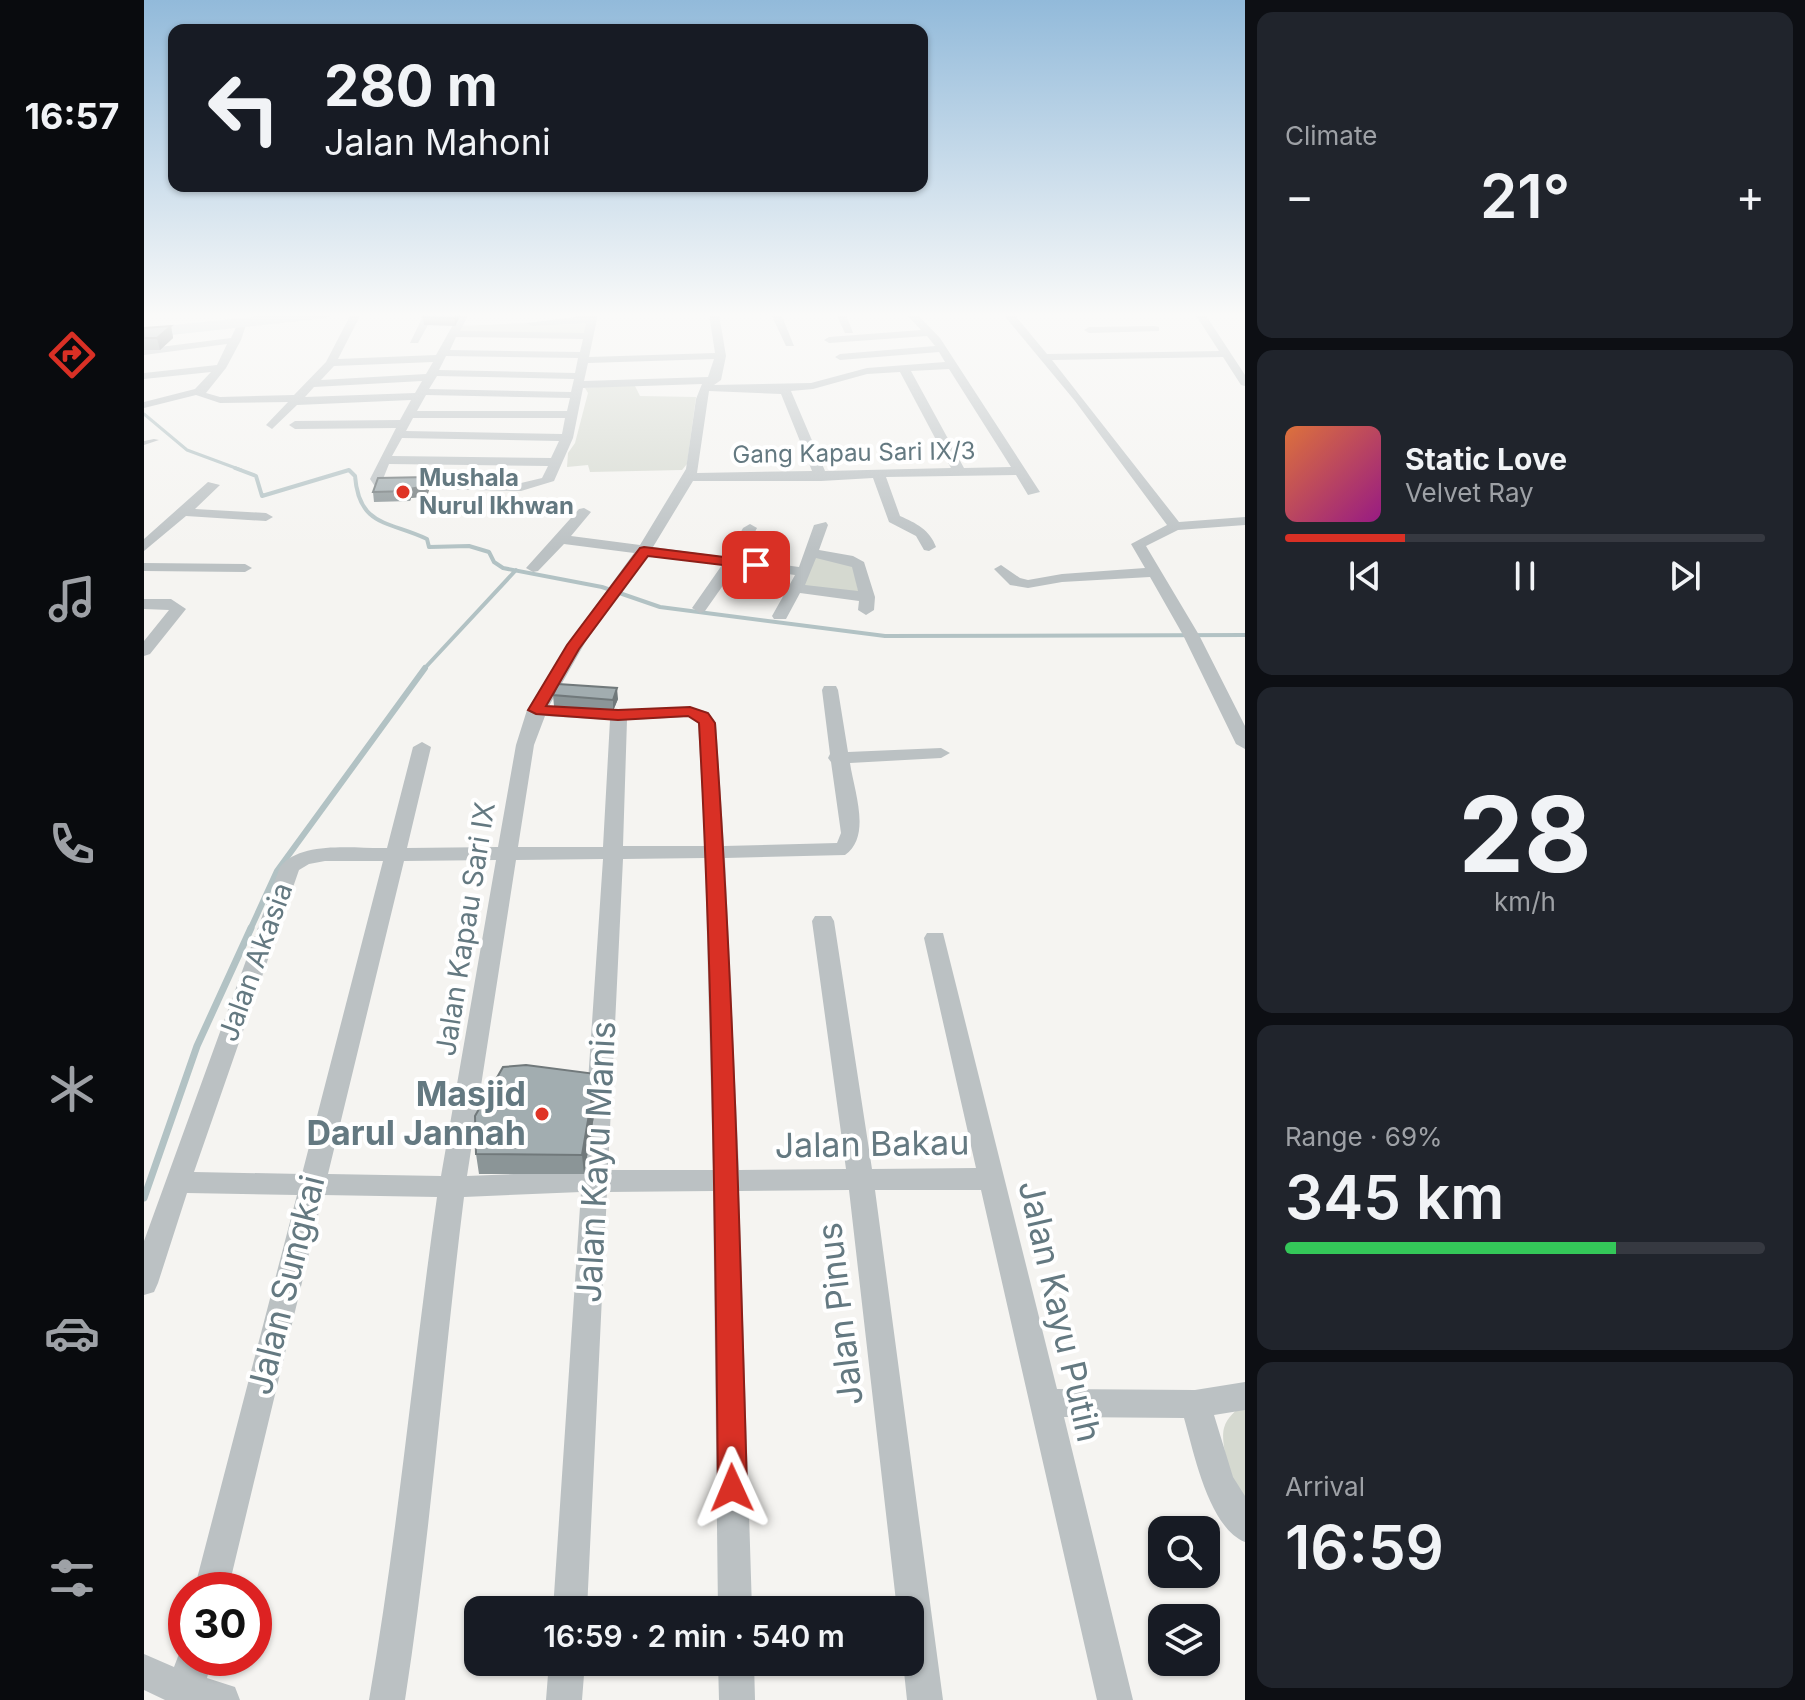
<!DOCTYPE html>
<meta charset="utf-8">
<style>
:root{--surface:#171b24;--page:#20242c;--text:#f1f3f6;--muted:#9ea1a6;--line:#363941;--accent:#d93025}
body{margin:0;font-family:Inter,sans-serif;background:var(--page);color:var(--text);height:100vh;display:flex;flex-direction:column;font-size:30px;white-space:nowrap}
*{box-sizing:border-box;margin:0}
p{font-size:26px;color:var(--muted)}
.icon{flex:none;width:44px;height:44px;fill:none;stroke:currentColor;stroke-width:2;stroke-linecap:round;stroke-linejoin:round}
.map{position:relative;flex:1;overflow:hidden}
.side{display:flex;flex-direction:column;gap:12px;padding:12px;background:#0d0f14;width:560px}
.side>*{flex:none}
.banner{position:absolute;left:24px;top:24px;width:760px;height:168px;border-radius:16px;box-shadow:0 2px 6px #0004;background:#171b24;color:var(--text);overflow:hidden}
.tools{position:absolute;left:1004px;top:1516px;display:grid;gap:16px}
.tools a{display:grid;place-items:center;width:72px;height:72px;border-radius:16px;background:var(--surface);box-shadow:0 2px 6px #0004;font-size:40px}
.speed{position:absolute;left:24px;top:1572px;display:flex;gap:16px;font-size:40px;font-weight:700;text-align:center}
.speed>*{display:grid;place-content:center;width:104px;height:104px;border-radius:50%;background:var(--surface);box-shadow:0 2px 6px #0004;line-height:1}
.speed .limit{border:12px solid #d22;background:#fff;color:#111}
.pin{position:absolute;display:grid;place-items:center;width:68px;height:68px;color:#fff;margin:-34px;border-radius:16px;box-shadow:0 4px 12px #0006}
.me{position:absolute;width:88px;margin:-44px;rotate:359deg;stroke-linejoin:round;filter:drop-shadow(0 0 6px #0008)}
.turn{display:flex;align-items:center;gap:28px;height:168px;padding:0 24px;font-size:36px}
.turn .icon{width:104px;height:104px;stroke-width:2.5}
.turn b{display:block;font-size:56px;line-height:68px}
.big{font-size:60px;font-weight:600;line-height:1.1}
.side .widget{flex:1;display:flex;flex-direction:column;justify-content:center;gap:12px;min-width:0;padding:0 28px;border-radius:16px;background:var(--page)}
.side .dial{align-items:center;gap:0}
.dial b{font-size:104px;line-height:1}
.song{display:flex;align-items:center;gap:24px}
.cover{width:96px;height:96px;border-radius:12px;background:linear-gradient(135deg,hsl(20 70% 55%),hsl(310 70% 35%))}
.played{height:8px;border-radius:4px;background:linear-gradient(90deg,var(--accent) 25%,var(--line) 25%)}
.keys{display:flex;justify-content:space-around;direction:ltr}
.heat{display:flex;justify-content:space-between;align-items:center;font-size:44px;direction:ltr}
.charge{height:12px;border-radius:6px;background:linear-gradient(90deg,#34c759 69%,var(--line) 0)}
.trip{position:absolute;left:320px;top:1596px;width:460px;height:80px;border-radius:16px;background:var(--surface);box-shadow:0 2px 6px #0004;font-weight:600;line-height:80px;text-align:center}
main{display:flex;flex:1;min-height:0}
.tabs{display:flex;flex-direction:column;width:144px;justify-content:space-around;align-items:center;background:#090b0e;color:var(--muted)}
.tabs .icon{width:56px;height:56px}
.tabs .selected{color:var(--accent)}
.tabs b{font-size:36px;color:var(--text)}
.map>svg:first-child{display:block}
.green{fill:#d5d9d0}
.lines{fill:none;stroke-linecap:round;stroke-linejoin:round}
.stream-far3{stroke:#b2c2c4;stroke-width:3}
.stream-far2{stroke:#b2c2c4;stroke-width:4}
.stream-far1{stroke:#b2c2c4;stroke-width:6}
.stream{stroke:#b2c2c4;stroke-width:7}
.lane{fill:#bbc1c3;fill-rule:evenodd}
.street{fill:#bbc1c3;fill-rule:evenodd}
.secondary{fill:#ced5d7;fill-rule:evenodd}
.wall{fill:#8b9597}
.shaded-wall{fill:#71797b}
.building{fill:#a2adb0;stroke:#71797b;stroke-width:2}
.route{fill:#d93025;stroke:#8d1f18;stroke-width:2}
.poi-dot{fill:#df3426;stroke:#fff;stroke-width:3}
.labels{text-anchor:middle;stroke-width:8;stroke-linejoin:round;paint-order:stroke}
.far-street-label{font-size:24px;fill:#647981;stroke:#fff}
.far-poi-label{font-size:24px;font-weight:bold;fill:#647981;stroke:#fff;text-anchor:start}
.street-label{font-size:28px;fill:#647981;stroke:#fff}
.near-poi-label{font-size:34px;font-weight:bold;fill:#647981;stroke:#fff;text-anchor:end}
.near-street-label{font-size:34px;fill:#647981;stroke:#fff}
</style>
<main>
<nav class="tabs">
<b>16:57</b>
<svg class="icon selected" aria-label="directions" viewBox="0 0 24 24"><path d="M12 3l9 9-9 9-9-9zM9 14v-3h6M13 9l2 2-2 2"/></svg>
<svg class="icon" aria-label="music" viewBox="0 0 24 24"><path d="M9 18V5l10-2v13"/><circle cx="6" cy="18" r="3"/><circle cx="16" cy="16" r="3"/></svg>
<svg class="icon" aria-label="phone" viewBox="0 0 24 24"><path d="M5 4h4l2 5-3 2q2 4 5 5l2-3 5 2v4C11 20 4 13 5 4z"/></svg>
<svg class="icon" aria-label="climate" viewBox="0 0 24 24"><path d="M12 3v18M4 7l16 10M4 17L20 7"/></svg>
<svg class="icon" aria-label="car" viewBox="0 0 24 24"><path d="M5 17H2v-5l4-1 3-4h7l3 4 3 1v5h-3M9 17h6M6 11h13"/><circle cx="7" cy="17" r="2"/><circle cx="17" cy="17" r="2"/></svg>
<svg class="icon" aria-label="filters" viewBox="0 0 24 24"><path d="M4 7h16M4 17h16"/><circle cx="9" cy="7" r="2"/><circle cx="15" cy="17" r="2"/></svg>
</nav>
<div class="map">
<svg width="1101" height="1700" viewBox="0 0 1101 1700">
<rect width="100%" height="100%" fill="#f5f4f1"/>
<!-- green -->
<path class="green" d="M448 320 444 336 310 334 314 326Z
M490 384 496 396 552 397 543 464 538 470 446 472 444 465 423 467 424 453 431 443 444 393 441 388Z
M668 555 708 562 715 594 660 587Z
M1101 1404V1510C1092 1493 1075 1447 1080 1428 1083 1417 1092 1410 1101 1404Z"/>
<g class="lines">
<!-- stream-far3 -->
<path class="stream-far3" d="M0 414 43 450 97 470"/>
<!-- stream-far2 -->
<path class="stream-far2" d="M91 468 112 476 118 496 205 470 211 476C215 527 245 521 283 539L285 547 325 546 345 552 350 562 359 568 458 587 516 607 741 636 1101 635
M279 670 372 570"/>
<!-- stream-far1 -->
<path class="stream-far1" d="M106 930 133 871 281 668"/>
<!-- stream -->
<path class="stream" d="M0 1198 53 1046 107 928"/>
<!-- lane -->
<path class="lane" d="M10 439 15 440 0 445V441Z"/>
<!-- street -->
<path class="street" d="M207 314H217L194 359 292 355 315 314H325L316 331 440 333 442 323 388 326 383 323 454 314 445 357 571 353 565 314H575L582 356 577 380 570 385 667 383 723 368 801 362 795 352 696 360 691 357 696 354 791 346 783 336 685 343 680 340 685 337 777 330 762 314H773L796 338 896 492 884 495 872 475 742 477 756 516C772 523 786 530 792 547L785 551 780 550 772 536 745 522 729 478 677 481H549L509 547 583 557 599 528 606 524 613 528 597 559 655 567 670 525 682 522 684 525 675 550 709 556 720 562 731 597 730 610 722 615 714 610 715 601 656 593 642 619H630L628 616 651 575 592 567 561 611 556 613 548 608 578 565 504 555 442 641 405 706 474 710 546 707 564 712 572 723 580 846 693 843 697 833 687 762 684 758 686 754 678 690 680 686H692L694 690 704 752 797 748 806 753 797 758 706 763C710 791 728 836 701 855L581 858 595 1170 702 1169 668 921 671 916H687L690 921 728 1169 832 1168 780 938 783 933H799L913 1389 1051 1390 1101 1382V1410L1070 1415 1089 1477 1101 1496V1542C1065 1528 1050 1453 1040 1418L920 1417 989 1700H953L837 1190H731L799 1700H763L759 1662H766V1610H753L705 1190 595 1191 608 1610H574L569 1191 463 1192 443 1610H409L437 1192 320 1197C299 1365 287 1533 261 1700H225C254 1533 269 1365 293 1197L179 1195 84 1590H50L153 1195 43 1193 14 1283 10 1292 0 1295V1241L136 867C157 840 212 849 243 848L269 747 278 742 287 747 263 848 354 847 372 745 383 710 426 641 490 553 420 544 394 571 389 572 382 568 435 509 440 508 447 512 427 536 496 545 542 469 552 399 558 384 439 388 429 438 410 481 377 491 232 488 226 479 252 428 151 429 145 425 151 421 256 420 267 400 153 405 128 429 122 425 144 402 76 403 52 395 0 408V402L51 389 67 372 0 379V373L73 365 83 344 0 355V349L87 338 96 319H104L97 340 82 368 62 393 76 397 150 395 182 362ZM312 337 439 339 436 352 306 350ZM302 356 434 358 431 373 295 370ZM570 359 564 377 440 381 444 363ZM289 362 282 374 177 380 190 366ZM805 369 867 467 820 468 767 371ZM756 372 807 468 681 471 647 391 669 389 723 374ZM293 376 430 379 427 392 285 389ZM278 381 271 393 161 397 170 387ZM565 391 637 394 668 471 553 473ZM282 395 426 398 423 411H273ZM269 418H421L418 434 262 431ZM258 438 415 441 407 458 248 456ZM245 464 404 466 398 478 377 483 241 481 239 479ZM672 558 708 567 714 591 661 585ZM401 716 466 720 459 847H374L390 745ZM545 717 554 723 561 846H479L483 720ZM561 858 569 1170H464L479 859ZM459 859 438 1171 323 1176 372 860ZM352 860 297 1176 184 1174 260 861ZM181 861H239L158 1174 50 1172 155 870 165 864Z
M280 314H290L274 343H266Z
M627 314H637L650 346H642Z
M692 314H702L709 333H701Z
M859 314H870L903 354 1075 351 1051 314H1061L1101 375V386L1097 385 1079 357 908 360 1035 522 1101 517V525L1034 530 1002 546 1055 635 1101 726V749L1092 744 1039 635 1006 577 918 582 884 588 866 585 850 569 857 565 876 578 884 580 918 574 1001 568 987 544 1023 525 931 401Z
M1011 326 1015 327V331L945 333 940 330 945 327Z
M64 482 76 485 51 509 122 513 129 517 122 521 42 516 0 551V539Z
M0 563 101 564 108 568 101 572 0 571Z
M0 599H27L42 609 6 654 0 656V641L25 610 0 609Z
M42 1644V1658H68L63 1678 91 1687 96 1700H21L0 1690V1654L30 1667 38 1646Z
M405 1662H441L438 1700H402Z
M574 1662H610L611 1700H575Z"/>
<!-- secondary -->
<path class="secondary" d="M135 314H190L183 318 0 338V328Z"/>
</g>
<!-- wall -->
<path class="wall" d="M281 314H317L311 326 280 325 279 317Z
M27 326 29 338 16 350H0V328Z
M286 487 283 496 267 498 266 501 230 502 229 492Z
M409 695 474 699 469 711 410 706Z
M452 1074 454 1093 440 1174H335L332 1154Z"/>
<!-- shaded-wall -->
<path class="shaded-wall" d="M312 314H317L311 326V318Z
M27 326 29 338 16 350 13 338Z
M284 477 286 487 283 496 267 498 266 501 265 491 266 489Z
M473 688 474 699 469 711V700Z
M452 1074 454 1093 440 1174 438 1155Z"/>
<!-- building -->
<path class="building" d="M281 314H312L311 318 279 317Z
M27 326 13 338H0V328Z
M284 477 281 486 266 489 265 491 229 492 234 478Z
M414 684 473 688 469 700 409 695Z
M382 1065 452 1074 438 1155 332 1154 331 1116 359 1067Z"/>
<!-- sky -->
<linearGradient id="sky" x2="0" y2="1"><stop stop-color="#92bada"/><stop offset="0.57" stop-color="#fafaf9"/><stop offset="1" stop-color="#fafaf9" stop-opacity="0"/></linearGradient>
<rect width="1101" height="552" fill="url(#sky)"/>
<!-- route -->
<path class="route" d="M500 547 612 561 618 565 612 569 504 556 435 649 402 706 474 710 546 707 564 713 571 723C589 978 596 1233 603 1488L599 1498 588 1502 578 1498 574 1488C571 1233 569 978 555 723L544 716 474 720 392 714 384 710 423 645 496 548Z"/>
<!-- markers -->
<g class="poi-dot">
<circle cx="259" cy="492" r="8"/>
<circle cx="398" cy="1114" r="8"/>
</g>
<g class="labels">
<!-- far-street labels -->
<g class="far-street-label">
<text transform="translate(710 453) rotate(-1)" y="8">Gang Kapau Sari IX/3</text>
</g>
<!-- far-poi labels -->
<g class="far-poi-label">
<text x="275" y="486">Mushala<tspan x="275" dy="28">Nurul Ikhwan</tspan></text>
</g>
<!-- street labels -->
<g class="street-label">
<text transform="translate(321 929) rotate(-81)" y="10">Jalan Kapau Sari IX</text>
<text transform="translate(111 962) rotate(-70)" y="10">Jalan Akasia</text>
</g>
<!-- near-poi labels -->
<g class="near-poi-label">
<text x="382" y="1106">Masjid<tspan x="382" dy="39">Darul Jannah</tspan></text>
</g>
<!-- near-street labels -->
<g class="near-street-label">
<text transform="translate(728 1144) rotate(-1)" y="12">Jalan Bakau</text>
<text transform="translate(452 1162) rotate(-87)" y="12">Jalan Kayu Manis</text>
<text transform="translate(142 1285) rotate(-76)" y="12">Jalan Sungkai</text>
<text transform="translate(916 1311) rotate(77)" y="12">Jalan Kayu Putih</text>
<text transform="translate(696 1314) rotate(-97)" y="12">Jalan Pinus</text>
</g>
</g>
</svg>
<div class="tools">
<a><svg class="icon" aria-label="search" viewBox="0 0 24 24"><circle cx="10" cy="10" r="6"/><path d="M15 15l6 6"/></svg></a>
<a><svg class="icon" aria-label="layers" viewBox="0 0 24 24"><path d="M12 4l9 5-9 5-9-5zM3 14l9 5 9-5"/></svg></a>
</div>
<div class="speed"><div class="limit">30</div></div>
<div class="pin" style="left:612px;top:565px;background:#d93025"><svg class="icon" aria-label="arrive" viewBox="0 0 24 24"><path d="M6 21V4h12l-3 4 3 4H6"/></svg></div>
<svg class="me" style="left:588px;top:1488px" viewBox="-20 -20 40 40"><path d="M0-17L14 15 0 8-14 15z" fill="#d93025" stroke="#fff" stroke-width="4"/></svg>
<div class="trip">16:59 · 2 min · 540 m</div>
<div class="banner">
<div class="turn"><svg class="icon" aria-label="left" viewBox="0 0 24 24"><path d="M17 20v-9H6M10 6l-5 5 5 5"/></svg><div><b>280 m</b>Jalan Mahoni</div></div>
</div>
</div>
<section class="side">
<div class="widget"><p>Climate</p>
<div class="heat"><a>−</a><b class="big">21°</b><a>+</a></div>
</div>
<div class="widget">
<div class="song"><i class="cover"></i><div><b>Static Love</b><p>Velvet Ray</p></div></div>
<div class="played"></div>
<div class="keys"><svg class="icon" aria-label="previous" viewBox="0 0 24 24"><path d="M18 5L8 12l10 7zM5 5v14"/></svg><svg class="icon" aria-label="pause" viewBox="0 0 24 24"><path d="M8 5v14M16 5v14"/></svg><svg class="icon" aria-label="next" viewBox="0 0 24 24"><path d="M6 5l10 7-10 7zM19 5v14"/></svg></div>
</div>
<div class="widget dial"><b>28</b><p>km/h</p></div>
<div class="widget"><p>Range · 69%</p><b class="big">345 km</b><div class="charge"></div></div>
<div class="widget"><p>Arrival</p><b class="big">16:59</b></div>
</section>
</main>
